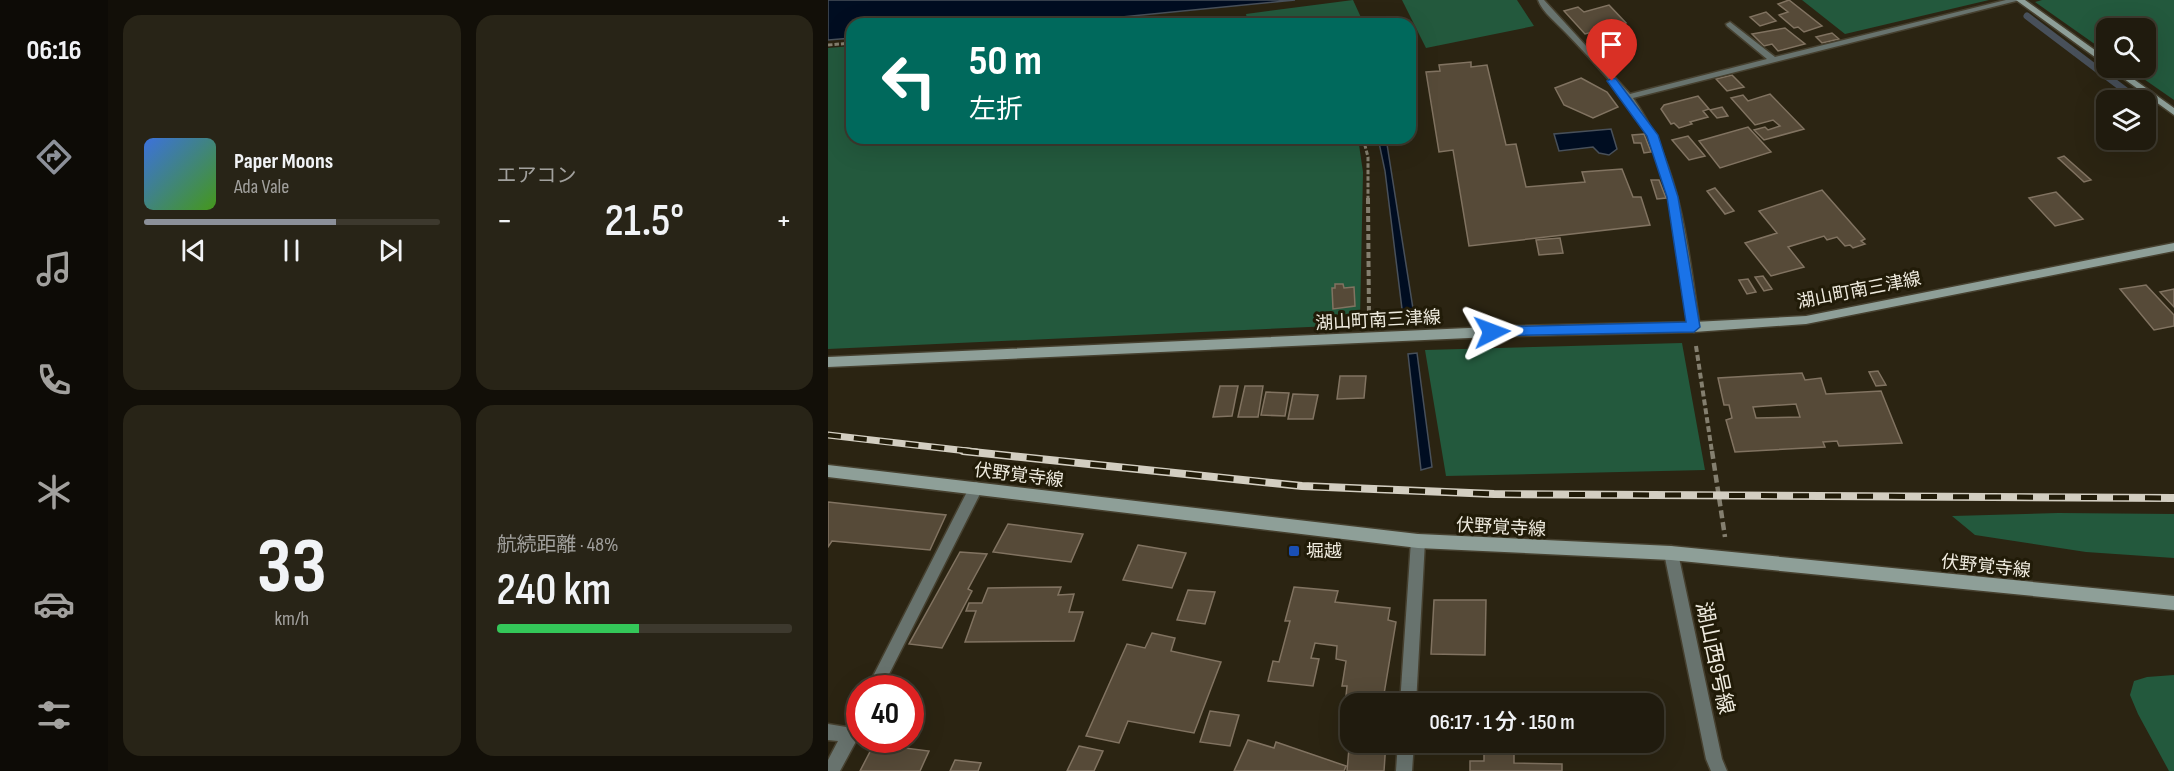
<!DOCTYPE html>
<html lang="ja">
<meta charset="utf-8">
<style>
:root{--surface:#201b0e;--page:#282417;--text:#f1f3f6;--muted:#a2a19e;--line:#3d392e;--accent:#8c9099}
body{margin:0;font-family:"Sofia Sans Condensed","Noto Sans JP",sans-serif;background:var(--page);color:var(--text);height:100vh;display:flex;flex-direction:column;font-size:22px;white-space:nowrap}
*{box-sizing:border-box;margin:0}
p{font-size:20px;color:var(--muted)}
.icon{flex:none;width:33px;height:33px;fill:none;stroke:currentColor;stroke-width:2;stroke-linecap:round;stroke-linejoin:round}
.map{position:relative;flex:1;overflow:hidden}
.details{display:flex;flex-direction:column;gap:15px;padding:15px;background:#120f08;width:720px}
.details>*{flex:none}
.guide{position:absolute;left:18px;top:18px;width:570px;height:126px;border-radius:18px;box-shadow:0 6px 24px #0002,0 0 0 2px var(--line);background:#00695c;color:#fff;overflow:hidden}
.fabs{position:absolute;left:1268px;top:18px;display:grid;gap:12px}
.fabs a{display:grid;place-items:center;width:60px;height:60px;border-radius:12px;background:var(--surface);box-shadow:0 6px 24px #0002,0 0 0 2px var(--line);font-size:30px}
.speed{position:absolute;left:18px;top:675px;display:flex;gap:12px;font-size:30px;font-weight:700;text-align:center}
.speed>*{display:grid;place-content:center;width:78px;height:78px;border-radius:50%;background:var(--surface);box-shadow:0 6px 24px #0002,0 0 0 2px var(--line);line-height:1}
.speed .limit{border:9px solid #d22;background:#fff;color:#111}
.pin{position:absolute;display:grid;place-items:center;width:51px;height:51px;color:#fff;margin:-62px -26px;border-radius:50% 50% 50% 0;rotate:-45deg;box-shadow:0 0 6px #0007}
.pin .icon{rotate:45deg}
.me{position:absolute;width:66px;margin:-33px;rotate:87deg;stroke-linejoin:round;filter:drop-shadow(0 0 4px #0008)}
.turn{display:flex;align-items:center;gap:21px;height:126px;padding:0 24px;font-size:27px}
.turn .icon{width:78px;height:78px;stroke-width:2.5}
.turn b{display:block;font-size:42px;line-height:51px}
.big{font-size:45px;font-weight:600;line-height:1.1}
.details .tile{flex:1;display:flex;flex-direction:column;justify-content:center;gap:9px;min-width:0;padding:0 21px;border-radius:18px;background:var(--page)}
.details .dial{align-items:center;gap:0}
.dial b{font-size:78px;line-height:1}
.song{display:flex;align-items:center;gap:18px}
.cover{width:72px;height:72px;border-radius:9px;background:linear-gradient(135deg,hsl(220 70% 55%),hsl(100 70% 35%))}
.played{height:6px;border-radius:3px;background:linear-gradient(90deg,var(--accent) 65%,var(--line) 65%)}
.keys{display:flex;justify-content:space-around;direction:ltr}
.heat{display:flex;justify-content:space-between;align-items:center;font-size:33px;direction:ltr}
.charge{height:9px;border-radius:4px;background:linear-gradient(90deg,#34c759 48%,var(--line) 0)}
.details .tiles{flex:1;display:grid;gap:15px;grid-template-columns:repeat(2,1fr)}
.trip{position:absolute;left:512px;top:693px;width:324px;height:60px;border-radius:18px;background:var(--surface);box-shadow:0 6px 24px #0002,0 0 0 2px var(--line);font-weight:600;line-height:60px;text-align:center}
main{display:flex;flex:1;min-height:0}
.menu{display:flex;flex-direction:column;width:108px;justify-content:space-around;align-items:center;background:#0d0b06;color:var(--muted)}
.menu .icon{width:42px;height:42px}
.menu .current{color:var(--accent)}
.menu b{font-size:27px;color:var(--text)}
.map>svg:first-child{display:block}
.green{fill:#23593d}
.water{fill:#000d21;stroke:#48505a;stroke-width:1.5}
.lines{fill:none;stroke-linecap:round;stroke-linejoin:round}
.stream{stroke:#48505a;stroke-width:7}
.building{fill:#564a38;stroke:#817361;stroke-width:1.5;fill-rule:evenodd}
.street-casing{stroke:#46402f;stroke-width:3}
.secondary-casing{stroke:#46402f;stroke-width:3}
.path-far2{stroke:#847f6f;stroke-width:3;stroke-dasharray:4.5 2;stroke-linecap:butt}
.path-far1{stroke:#847f6f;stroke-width:4;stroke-dasharray:6 3;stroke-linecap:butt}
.path{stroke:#847f6f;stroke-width:4.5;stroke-dasharray:8 4;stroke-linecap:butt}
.street{fill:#68736e;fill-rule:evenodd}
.secondary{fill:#8e9f98;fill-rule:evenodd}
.rail-far1-casing{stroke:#d3cec1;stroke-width:7}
.rail-casing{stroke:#d3cec1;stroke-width:8}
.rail-far1{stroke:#211b08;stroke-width:4.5;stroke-dasharray:13;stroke-linecap:butt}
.rail{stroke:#211b08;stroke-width:5;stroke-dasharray:16;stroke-linecap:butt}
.route{fill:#1a73e8;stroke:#114b97;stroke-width:1.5}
.transit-dot{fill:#1a4fb4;stroke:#211b08;stroke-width:2}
.labels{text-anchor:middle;stroke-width:6;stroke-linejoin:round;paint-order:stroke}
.street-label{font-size:18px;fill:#efebdf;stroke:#211b08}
.poi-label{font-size:18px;fill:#efebdf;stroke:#211b08;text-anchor:start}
.near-street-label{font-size:21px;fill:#efebdf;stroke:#211b08}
</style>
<main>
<nav class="menu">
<b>06:16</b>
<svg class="icon current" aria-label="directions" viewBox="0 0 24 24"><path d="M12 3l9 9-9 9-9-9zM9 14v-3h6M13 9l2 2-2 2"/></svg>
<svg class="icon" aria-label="music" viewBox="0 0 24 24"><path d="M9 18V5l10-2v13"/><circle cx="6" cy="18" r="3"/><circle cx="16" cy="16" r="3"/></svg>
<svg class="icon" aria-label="phone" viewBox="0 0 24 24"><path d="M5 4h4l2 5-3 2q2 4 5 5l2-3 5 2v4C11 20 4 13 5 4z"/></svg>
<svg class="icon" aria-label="climate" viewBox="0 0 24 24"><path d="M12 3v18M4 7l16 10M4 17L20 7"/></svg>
<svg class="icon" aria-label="car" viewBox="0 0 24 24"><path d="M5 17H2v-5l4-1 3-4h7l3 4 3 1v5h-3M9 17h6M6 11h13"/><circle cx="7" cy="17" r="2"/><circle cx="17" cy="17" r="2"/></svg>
<svg class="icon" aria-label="filters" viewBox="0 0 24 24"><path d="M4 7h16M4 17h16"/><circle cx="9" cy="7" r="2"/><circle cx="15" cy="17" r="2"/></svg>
</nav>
<section class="details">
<div class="tiles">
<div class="tile">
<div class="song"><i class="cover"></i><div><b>Paper Moons</b><p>Ada Vale</p></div></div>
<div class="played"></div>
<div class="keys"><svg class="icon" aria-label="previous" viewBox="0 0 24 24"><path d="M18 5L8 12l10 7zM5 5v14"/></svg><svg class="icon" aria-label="pause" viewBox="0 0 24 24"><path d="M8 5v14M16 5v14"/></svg><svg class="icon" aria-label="next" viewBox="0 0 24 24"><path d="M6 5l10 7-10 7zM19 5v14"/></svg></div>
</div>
<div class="tile"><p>エアコン</p>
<div class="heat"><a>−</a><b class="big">21.5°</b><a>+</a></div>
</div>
<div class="tile dial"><b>33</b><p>km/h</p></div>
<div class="tile"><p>航続距離 · 48%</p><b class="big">240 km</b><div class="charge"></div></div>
</div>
</section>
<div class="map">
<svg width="1346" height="771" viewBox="0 0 1346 771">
<rect width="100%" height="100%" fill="#2b2412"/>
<!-- green -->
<path class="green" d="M525 0 536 24H420L418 14Z
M574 0H689L706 26 598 48Z
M974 0H1161L1017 34Z
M1214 0H1346V100L1300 68H1317V28H1278V52L1207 2Z
M24 46V138H530L535 172 532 320 526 325 0 349V48Z
M854 343 877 470 618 476 597 350Z
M1230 513 1346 514V558L1258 552 1147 535 1124 516Z
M1346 675V771H1341L1310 714 1302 695 1306 681 1319 677Z"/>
<!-- water -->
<path class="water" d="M0 0H467L222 24H24V38L0 40Z
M783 129 789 149 781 155 771 153 765 147 731 151 726 134Z
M550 138H558L586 315 575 317 557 171Z
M589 353 604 467 593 470 580 354Z"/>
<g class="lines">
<!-- stream -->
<path class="stream" d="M1199 16 1306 97"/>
</g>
<!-- building -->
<path class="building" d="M961 0 994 26 976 32 970 27 966 28 951 15 960 12 950 4Z
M781 5 798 23 788 26 795 33 783 36 776 29 757 34 736 11 750 7 756 12Z
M938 12 948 21 932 26 922 17Z
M957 28 977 44 950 51 944 44 936 46 924 34Z
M1004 33 1011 39 994 43 988 37Z
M643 62V67L659 65 678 145 688 144 698 187 757 182 754 172 794 169 805 197H813L822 225 641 246 625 150 611 152 598 72 612 71 611 65Z
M904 75 916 87 899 91 888 79Z
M753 78 779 92 790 107 765 118 736 105 727 88Z
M942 94 976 129 936 140 926 130 937 127 940 130 952 126 945 120 927 125 903 98 915 95 920 101Z
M870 96 881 109 875 111 880 117 862 122 864 124 851 128 846 123 843 124 833 109 836 105Z
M894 107 900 116 889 118 882 110Z
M920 127 943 152 892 168 871 141Z
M816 134 823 152 816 153 813 143H806L804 135Z
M860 136 877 156 861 160 844 140Z
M1236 156 1263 180 1256 182 1230 158Z
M823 180H831L838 198 829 199Z
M887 188 906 211 897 214 879 191Z
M994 190 1037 239 1033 241 1037 244 1025 248 1022 245 1017 246 1009 237 999 240 996 236 960 247 976 267 943 276 917 243 949 233 931 211Z
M1228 192 1255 219 1227 226 1201 198Z
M732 238 735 253 711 255 708 240Z
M935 276 944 289 936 291 927 277Z
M920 279 928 292 919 294 911 280Z
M507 284H515L516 288 526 287 527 306 505 309 504 288H507Z
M1318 285 1346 315V326L1326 330 1292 289Z
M1346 289V307L1332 292Z
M1050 371 1058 385 1048 386 1041 372Z
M974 373 977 380 993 378 998 394 1053 391 1074 443 1011 446 1009 441 995 442 997 447 907 452 898 420 904 418 901 405H896L890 378ZM968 404 972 417 928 418 925 407Z
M512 376H538L536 398 509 399Z
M392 386H410L404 416 385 417Z
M417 386H435L430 417H410Z
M438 392 461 393 457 416 433 415Z
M465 394 490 395 485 419H460Z
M0 502 118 515 102 550 4 541 0 547Z
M180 524 255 534 243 562 165 552Z
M310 545 358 553 344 588 295 580Z
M132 552 159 554 140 589 144 591 114 648 81 644Z
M233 587 230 595 246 594 241 612H255L246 641 137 642 148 611H138L141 603H154L160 588Z
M466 587 510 591 507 602 562 608 560 620 568 622 555 700 518 696 519 686H514L518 661 508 659 509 646 487 643 483 658 491 659 485 686 440 681 445 661 451 662 462 621H457Z
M360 590 387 592 377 624 349 620Z
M606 600H658L657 655 603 654Z
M324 633 347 638 343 651 393 662 366 733 300 721 291 743 258 736 299 644 317 648Z
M382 711 411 715 402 746 372 742Z
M522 737V742H558L556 771H519Z
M420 740 446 748 448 742 518 766 516 771H406Z
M46 744 101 751 92 771H32Z
M251 746 275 751 266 771H239Z
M656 753 686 754V763L734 764V771H642V761H656Z
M127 760 153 763 150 771H122Z"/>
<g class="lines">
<!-- street casing -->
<g class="street-casing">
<path id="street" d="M710 0H716L802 94 939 59 899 26 898 24 902 22 947 57 1178 0H1192L805 98C854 168 859 245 872 327L866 332 860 327C850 251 846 167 800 103 782 79 760 56 739 34 730 24 714 12 710 0Z
M148 482 153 484 155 488 153 492 54 688H39L143 484Z
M590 534 595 536 597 541 588 704H572L583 541 585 536Z
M843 546 848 548 850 553 894 759 899 771H883L878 759 836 553 838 548Z
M32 709V734L12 771H0V760L10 741 0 740V724L18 727 27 712Z
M570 742H586L584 771H568Z"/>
</g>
<!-- secondary casing -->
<g class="secondary-casing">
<path id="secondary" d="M1188 0H1197L1278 58V65Z
M1281 68H1290L1346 108V115Z
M1346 243V251L978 324 866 332 685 336 0 367V357L685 326 866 322 978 316Z
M0 465 590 534 843 546 1346 596V610L843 560 590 548 0 477Z"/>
</g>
<!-- path-far2 -->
<path class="path-far2" d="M0 45 24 43
M535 138 540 157V200"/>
<!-- path-far1 -->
<path class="path-far1" d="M540 198 541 319
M868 346 884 452"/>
<!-- path -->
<path class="path" d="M884 451 897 537"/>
<!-- street -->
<use href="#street" class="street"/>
<!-- secondary -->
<use href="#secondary" class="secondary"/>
<!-- rail-far1 casing -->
<g class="rail-far1-casing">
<path id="rail-far1" d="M0 435 148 452"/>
</g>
<!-- rail casing -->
<g class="rail-casing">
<path id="rail" d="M135 451 474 486 666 494 1346 498"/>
</g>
<!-- rail-far1 -->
<use href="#rail-far1" class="rail-far1"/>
<!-- rail -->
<use href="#rail" class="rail"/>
</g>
<!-- route -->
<path class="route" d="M784 78 788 79 830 135 850 197 872 327 866 332 659 336V328L664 327 858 322 839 197 819 136 779 81Z"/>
<!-- markers -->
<rect class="transit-dot" x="460" y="545" width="12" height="12" rx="3"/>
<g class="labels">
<!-- street labels -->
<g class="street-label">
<text transform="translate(1031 290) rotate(-11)" y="6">湖山町南三津線</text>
<text transform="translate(550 320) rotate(-3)" y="6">湖山町南三津線</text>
<text transform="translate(191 475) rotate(7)" y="6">伏野覚寺線</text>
<text transform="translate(673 527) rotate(3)" y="6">伏野覚寺線</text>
<text transform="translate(1158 566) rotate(6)" y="6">伏野覚寺線</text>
</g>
<!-- poi labels -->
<g class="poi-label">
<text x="478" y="557">堀越</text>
</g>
<!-- near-street labels -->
<g class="near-street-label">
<text transform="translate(887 658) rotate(78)" y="7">湖山西9号線</text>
</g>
</g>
</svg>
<div class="fabs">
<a><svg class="icon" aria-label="search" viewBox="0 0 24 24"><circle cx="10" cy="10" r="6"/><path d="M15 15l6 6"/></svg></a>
<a><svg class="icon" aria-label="layers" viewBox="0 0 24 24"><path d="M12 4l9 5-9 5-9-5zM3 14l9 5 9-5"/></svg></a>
</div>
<div class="speed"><div class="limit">40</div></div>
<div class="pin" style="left:784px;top:81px;background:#d93025"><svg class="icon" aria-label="arrive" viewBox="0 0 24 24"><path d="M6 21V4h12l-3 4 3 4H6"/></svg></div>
<svg class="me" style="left:664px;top:332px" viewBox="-20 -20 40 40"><path d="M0-17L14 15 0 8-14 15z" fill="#1a73e8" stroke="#fff" stroke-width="4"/></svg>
<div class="trip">06:17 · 1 分 · 150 m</div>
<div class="guide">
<div class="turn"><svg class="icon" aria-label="left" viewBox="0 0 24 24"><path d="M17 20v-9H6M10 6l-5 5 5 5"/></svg><div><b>50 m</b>左折</div></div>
</div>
</div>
</main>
